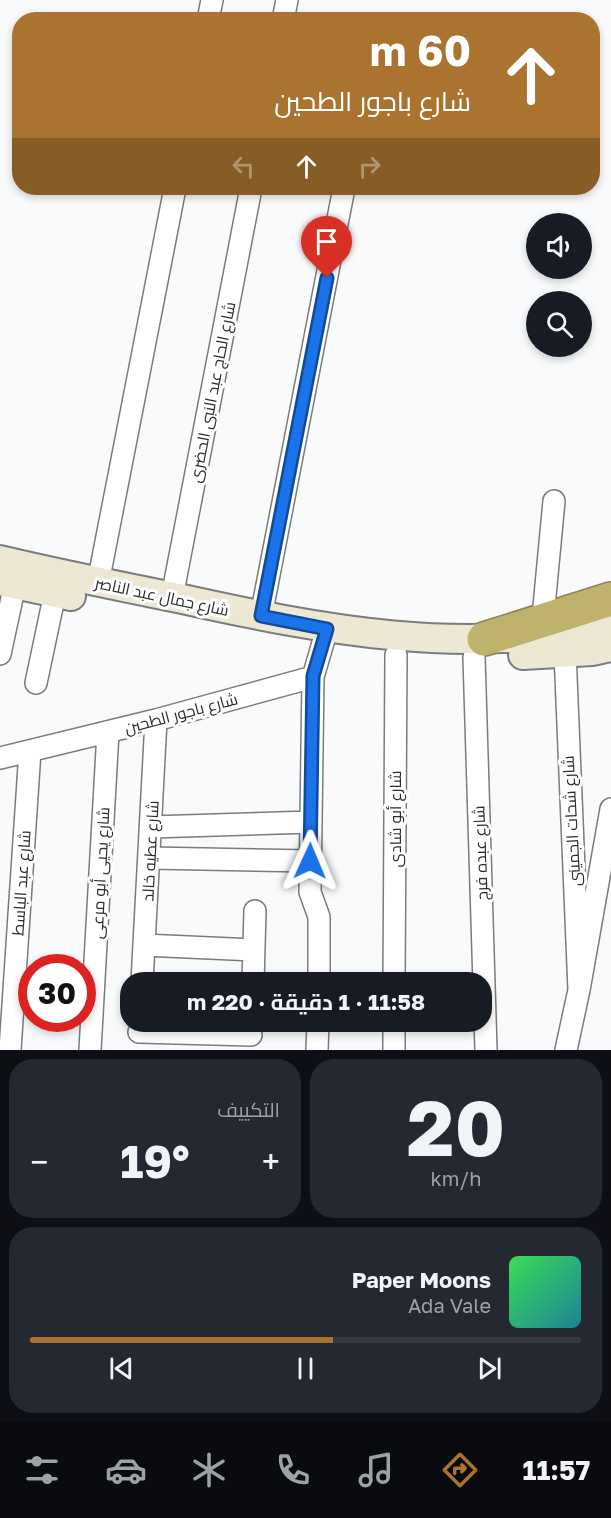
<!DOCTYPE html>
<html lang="ar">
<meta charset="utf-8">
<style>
:root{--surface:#171b24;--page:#242831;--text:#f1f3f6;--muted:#9ea1a6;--line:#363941;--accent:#aa732f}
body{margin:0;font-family:"Golos Text",Cairo,sans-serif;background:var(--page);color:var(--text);direction:rtl;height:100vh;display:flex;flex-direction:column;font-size:22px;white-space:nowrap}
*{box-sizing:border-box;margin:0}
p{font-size:20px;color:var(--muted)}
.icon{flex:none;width:33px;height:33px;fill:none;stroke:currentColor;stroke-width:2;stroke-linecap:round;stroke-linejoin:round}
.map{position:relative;height:1050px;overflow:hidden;direction:ltr}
.side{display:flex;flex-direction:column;gap:9px;padding:9px;background:#0d0f14;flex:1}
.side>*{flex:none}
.banner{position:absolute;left:12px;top:12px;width:588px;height:183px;border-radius:24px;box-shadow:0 3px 9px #0003;direction:rtl;background:#aa732f;color:#fff;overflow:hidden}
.buttons{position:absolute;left:526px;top:213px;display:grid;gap:12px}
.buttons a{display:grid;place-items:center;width:66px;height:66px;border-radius:50%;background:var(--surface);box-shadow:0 3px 9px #0003;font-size:30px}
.speed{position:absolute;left:18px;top:954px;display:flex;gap:12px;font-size:30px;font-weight:700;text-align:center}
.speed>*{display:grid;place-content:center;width:78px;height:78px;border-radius:50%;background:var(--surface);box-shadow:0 3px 9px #0003;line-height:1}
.speed .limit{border:9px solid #d22;background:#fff;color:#111}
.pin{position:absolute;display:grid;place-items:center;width:51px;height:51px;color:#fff;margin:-62px -26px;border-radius:50% 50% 50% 0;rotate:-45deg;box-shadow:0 0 6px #0007}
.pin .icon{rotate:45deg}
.me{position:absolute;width:66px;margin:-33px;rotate:1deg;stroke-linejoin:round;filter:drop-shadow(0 0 4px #0008)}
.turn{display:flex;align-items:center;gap:21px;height:126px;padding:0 30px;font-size:27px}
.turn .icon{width:78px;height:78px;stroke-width:2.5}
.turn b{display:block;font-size:42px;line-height:51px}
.lanes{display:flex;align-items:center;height:57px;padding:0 30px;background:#0003;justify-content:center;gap:30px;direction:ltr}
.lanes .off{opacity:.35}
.big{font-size:45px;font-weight:700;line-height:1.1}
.side .widget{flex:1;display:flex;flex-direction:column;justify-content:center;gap:9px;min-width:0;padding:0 21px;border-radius:24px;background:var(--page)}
.side .dial{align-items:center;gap:0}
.dial b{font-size:78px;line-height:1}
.song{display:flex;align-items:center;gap:18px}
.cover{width:72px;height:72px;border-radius:9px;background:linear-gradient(135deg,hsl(130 70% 55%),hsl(190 70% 35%))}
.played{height:6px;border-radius:3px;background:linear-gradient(90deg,var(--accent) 55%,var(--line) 55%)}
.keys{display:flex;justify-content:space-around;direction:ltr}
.heat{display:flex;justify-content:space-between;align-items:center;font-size:33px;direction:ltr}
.side .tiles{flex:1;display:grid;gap:9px;grid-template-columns:1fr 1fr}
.widget:last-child{grid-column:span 2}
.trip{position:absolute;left:120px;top:972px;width:372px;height:60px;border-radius:24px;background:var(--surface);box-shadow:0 3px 9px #0003;font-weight:700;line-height:60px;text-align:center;direction:rtl}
.menu{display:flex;height:96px;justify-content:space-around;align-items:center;background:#090b0e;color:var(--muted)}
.menu .icon{width:42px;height:42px}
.menu .current{color:var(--accent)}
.menu b{font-size:27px;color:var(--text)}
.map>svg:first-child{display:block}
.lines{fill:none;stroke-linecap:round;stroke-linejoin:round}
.street-casing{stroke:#7b7b7d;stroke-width:24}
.secondary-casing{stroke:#7b7b7d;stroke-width:32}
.highway-casing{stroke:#8b8355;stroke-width:36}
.street{stroke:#fff;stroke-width:21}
.secondary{stroke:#ece8d3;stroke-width:28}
.highway{stroke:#bfb26c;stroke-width:33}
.route-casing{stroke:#114b97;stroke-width:15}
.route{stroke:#1a73e8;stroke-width:10}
.labels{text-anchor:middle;stroke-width:6;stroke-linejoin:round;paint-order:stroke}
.street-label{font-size:16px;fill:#2a2b2b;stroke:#fff}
</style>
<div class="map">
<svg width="611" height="1050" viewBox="0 0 611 1050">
<rect width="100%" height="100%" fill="#f9fafb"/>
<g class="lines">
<!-- street casing -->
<g class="street-casing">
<path id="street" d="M208 20 212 0
M283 20 287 0
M98 583 175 188
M172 597 251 188
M261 616 344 188
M543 617 554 501
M565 652 579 990
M0 654 15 584
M474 657 486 1050
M313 677 310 892 319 917V982
M36 683 55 593
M0 758 156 720 313 677 327 629
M151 827 311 822
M149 858 310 861
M144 945 254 950
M142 982 156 720
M253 982 255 911
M394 982 396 655
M139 1032 251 1035
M10 1050 30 751
M90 1050 108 732
M317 1050 318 1022
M394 1050V1022
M566 1050 579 990 611 809"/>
</g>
<!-- secondary casing -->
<g class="secondary-casing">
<path id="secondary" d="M0 560C59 574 119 586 178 598 322 630 464 657 611 624
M0 581 71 596
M523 655 592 651 611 647"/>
</g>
<!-- highway casing -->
<g class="highway-casing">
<path id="highway" d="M484 639 611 599"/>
</g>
<!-- street -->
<use href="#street" class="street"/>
<!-- secondary -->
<use href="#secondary" class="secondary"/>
<!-- highway -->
<use href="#highway" class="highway"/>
</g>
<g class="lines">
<!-- route casing -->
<g class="route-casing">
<path id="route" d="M310 861 313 676 327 629 261 616 327 278"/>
</g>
<!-- route -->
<use href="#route" class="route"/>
</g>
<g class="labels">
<!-- street labels -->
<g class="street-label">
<text transform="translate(212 392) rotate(-79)" y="6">شارع الحاج عبد النبى الحضرى</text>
<text transform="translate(162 596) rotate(12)" y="6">شارع جمال عبد الناصر</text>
<text transform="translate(181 713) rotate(-15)" y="6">شارع باجور الطحين</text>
<text transform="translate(395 819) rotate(-90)" y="6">شارع أبو شادى</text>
<text transform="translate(571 821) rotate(-93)" y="6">شارع شحات الجمينى</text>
<text transform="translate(150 851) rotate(-87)" y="6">شارع عطيه خالد</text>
<text transform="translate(480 853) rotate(-92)" y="6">شارع عبده فرج</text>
<text transform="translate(100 873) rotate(-87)" y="6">شارع يحيى أبو مرعى</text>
<text transform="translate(21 883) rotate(-86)" y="6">شارع عبد الباسط</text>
</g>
</g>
</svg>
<div class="buttons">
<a><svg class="icon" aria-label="sound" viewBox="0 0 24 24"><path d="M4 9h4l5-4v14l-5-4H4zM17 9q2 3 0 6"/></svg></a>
<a><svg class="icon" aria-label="search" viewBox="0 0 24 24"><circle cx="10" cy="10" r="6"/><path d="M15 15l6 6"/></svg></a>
</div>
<div class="speed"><div class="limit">30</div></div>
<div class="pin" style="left:327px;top:278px;background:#d93025"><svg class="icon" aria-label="arrive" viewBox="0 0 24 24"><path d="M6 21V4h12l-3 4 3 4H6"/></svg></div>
<svg class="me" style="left:310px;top:861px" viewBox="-20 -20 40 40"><path d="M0-17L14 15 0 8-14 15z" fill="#1a73e8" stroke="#fff" stroke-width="4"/></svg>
<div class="trip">11:58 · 1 دقيقة · 220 m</div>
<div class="banner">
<div class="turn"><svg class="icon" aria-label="ahead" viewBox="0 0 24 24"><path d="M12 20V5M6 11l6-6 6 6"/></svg><div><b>60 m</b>شارع باجور الطحين</div></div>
<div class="lanes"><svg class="icon off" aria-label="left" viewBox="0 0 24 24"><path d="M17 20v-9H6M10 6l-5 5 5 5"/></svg><svg class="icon" aria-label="ahead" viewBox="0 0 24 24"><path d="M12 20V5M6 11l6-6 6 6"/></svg><svg class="icon off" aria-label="right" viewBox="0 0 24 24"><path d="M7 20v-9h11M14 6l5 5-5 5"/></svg></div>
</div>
</div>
<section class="side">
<div class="tiles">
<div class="widget dial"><b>20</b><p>km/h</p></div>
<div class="widget"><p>التكييف</p>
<div class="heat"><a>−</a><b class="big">19°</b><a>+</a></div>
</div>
<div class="widget">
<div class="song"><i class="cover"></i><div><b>Paper Moons</b><p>Ada Vale</p></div></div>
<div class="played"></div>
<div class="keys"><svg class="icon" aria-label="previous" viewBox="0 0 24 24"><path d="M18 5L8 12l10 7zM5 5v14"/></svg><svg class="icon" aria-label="pause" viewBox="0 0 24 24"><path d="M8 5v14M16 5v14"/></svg><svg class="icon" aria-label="next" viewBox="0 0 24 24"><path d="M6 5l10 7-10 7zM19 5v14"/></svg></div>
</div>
</div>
</section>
<nav class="menu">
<b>11:57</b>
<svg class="icon current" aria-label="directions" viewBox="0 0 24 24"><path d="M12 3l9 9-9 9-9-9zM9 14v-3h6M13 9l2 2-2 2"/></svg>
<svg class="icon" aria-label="music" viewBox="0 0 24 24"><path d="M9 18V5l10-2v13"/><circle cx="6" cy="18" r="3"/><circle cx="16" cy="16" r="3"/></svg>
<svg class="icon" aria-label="phone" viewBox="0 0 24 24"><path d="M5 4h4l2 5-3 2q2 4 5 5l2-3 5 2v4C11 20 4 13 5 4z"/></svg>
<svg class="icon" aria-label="climate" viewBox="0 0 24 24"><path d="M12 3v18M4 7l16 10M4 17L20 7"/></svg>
<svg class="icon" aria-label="car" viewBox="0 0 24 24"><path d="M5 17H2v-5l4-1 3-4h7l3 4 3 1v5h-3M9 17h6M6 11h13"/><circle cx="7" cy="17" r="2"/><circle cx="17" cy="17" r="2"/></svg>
<svg class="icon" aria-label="filters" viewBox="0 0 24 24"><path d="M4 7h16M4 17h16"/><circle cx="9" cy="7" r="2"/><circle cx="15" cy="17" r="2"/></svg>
</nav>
